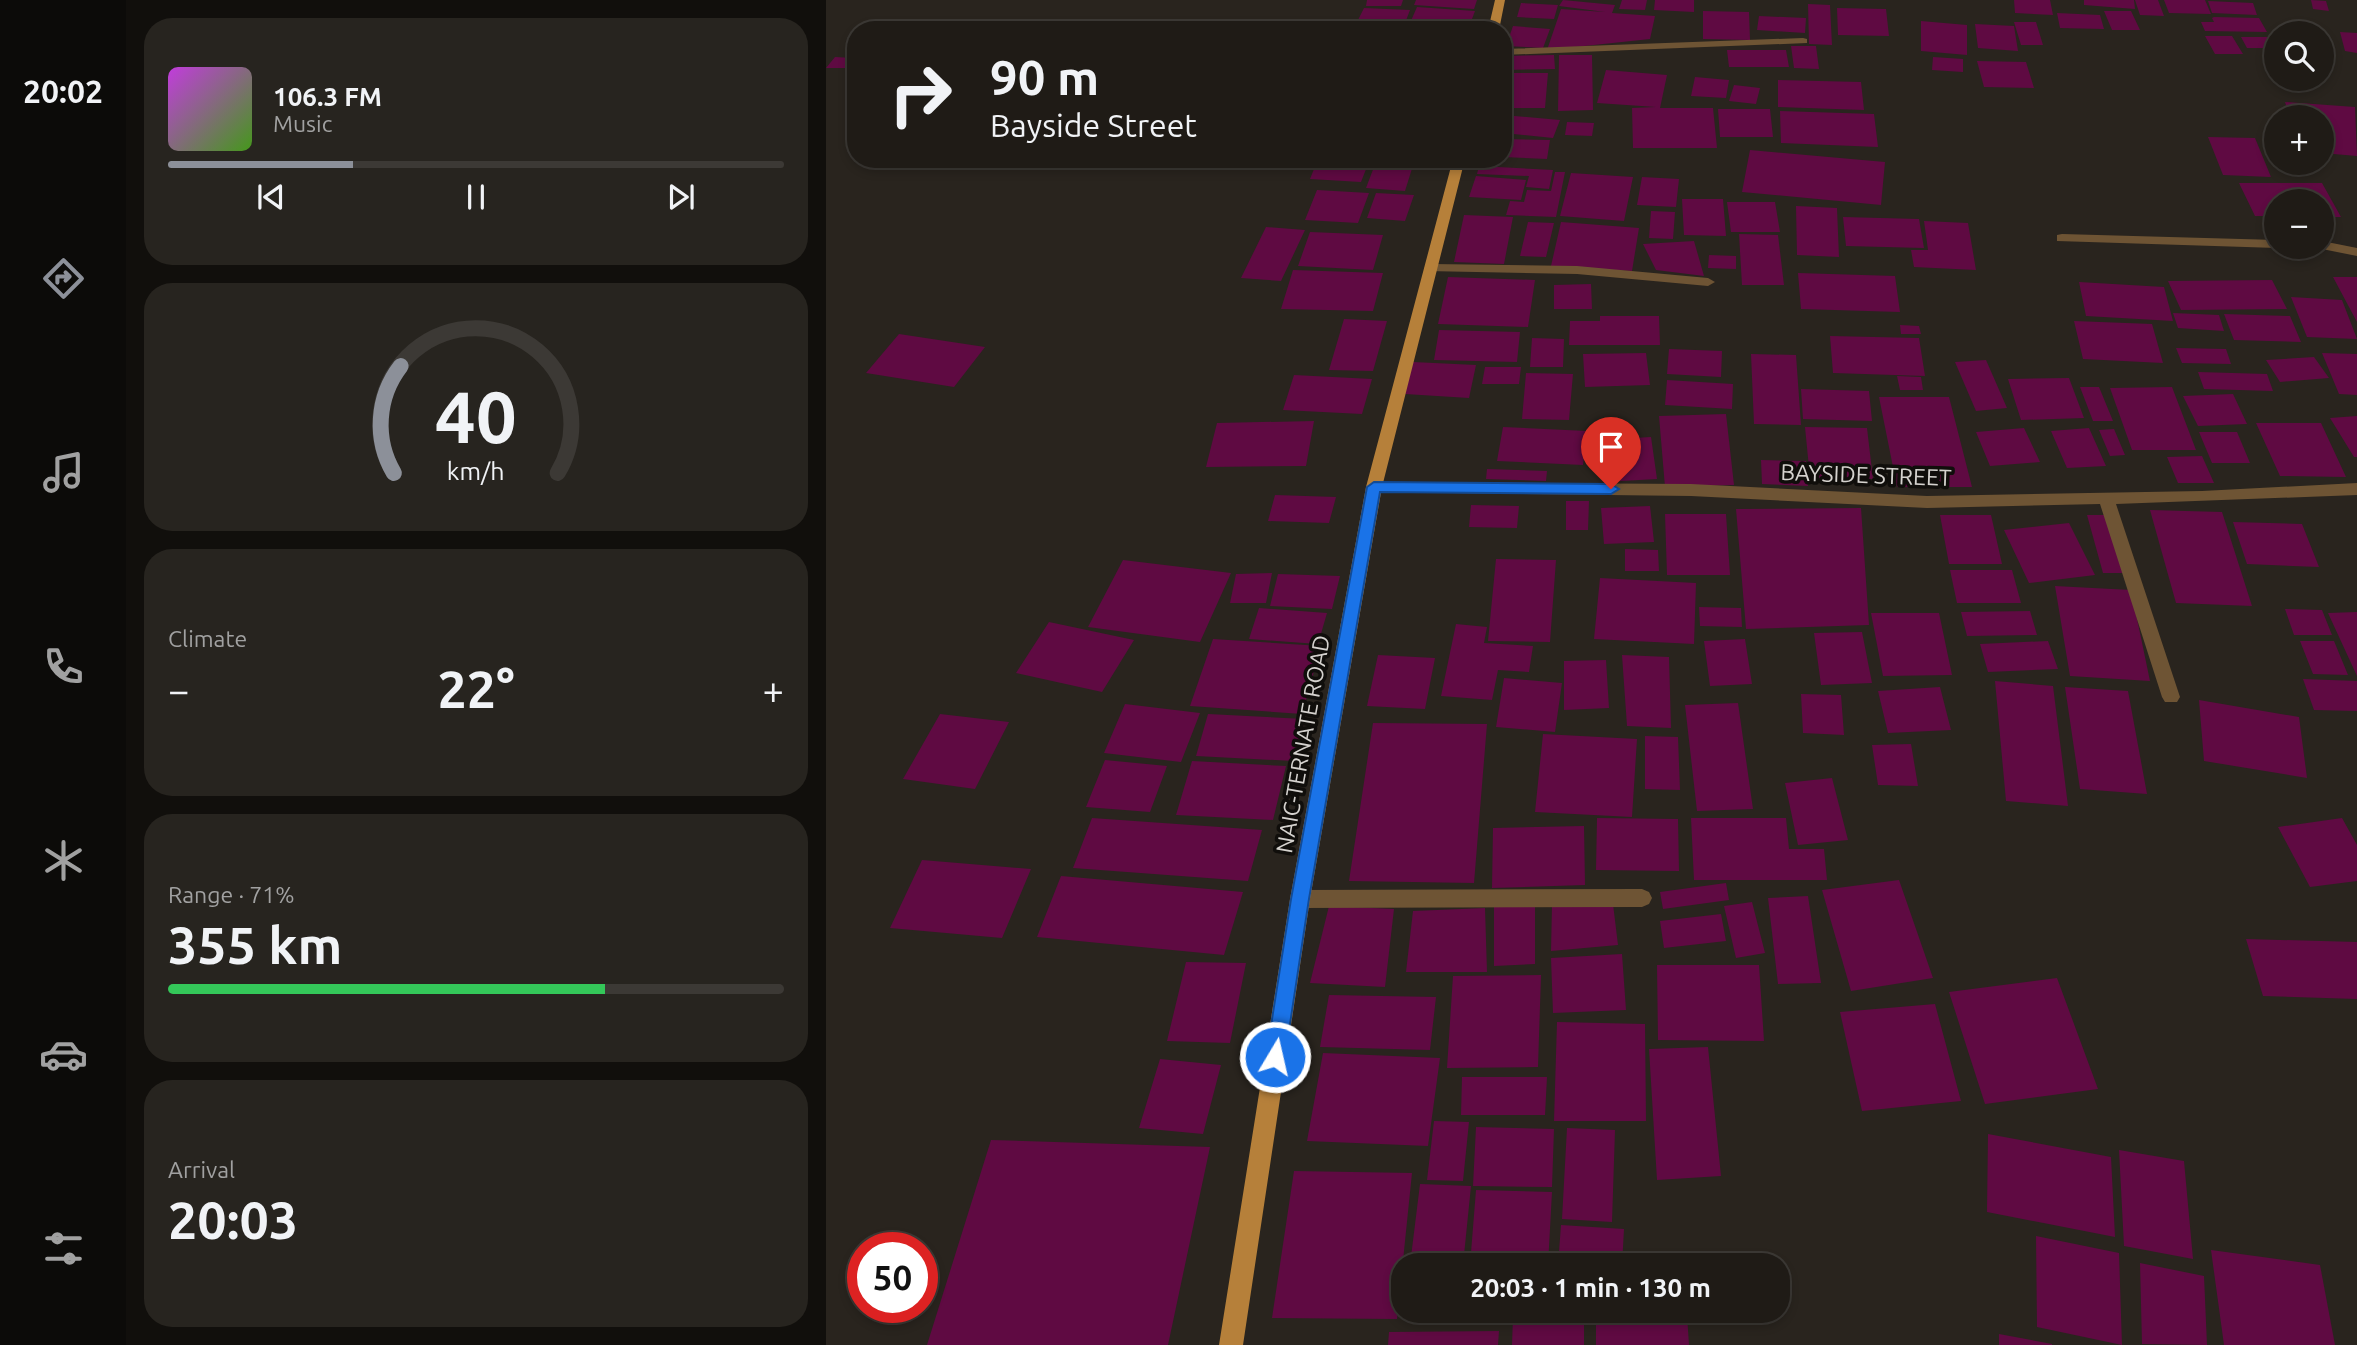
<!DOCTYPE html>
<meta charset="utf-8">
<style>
:root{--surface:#1f1b16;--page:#27241f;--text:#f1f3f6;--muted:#a1a1a1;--line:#3c3935;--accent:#8c9099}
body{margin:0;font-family:Ubuntu,sans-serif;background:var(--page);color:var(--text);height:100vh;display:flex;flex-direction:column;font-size:26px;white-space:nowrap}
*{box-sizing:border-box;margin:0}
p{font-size:23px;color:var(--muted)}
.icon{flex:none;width:38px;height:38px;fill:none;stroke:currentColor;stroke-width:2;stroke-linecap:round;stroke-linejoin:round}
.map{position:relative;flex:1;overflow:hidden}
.panel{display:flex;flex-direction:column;gap:18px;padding:18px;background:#110f0c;width:700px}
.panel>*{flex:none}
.guide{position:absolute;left:21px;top:21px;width:665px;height:147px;border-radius:28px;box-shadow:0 4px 10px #0003,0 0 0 2px var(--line);background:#1f1b16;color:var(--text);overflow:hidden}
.tools{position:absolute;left:1438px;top:21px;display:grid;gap:14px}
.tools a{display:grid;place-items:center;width:70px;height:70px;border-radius:50%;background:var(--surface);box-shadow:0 4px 10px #0003,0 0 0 2px var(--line);font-size:35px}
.speed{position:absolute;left:21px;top:1232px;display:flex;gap:14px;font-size:35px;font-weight:700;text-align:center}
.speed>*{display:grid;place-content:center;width:91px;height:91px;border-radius:50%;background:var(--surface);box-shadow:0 4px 10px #0003,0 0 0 2px var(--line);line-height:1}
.speed .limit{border:10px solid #d22;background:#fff;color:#111}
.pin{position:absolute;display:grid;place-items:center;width:60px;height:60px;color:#fff;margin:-72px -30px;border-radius:50% 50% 50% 0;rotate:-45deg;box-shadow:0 0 7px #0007}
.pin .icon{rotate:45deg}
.me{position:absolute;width:77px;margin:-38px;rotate:9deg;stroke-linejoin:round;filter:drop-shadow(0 0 5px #0008)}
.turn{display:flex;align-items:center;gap:24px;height:147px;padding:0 28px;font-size:32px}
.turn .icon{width:91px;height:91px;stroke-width:2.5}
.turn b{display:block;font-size:49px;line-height:60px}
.big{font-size:52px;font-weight:600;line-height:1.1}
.panel .widget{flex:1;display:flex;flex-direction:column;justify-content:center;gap:10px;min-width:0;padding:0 24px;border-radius:28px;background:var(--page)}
.panel .dial{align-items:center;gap:0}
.dial svg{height:182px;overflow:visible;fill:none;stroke:var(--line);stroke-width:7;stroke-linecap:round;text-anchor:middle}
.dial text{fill:var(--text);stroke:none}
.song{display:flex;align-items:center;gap:21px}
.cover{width:84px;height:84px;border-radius:10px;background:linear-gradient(135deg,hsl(290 70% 55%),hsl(100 70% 35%))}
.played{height:7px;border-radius:4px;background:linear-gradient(90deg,var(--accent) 30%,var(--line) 30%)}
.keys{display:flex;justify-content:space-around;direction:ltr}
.heat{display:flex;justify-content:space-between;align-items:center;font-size:38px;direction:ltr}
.charge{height:10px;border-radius:5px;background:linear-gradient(90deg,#34c759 71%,var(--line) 0)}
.trip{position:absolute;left:565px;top:1253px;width:399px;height:70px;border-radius:28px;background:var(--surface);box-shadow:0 4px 10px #0003,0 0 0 2px var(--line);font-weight:600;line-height:70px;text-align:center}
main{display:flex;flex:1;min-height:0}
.dock{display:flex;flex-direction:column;width:126px;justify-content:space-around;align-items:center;background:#0c0b09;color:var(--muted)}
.dock .icon{width:49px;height:49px}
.dock .current{color:var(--accent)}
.dock b{font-size:32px;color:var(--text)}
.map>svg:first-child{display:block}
.building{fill:#5f0a42}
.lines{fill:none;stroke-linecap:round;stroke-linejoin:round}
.minor{fill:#6e5434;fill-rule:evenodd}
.major{fill:#b6803a;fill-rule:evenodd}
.route{fill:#1a73e8;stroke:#114b97;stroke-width:2}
.labels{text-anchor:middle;stroke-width:7;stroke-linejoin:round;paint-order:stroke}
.street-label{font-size:23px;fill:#d5d2ce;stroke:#100e0b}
</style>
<main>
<nav class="dock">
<b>20:02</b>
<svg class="icon current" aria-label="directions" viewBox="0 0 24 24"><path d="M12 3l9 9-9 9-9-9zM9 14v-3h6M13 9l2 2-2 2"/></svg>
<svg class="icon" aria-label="music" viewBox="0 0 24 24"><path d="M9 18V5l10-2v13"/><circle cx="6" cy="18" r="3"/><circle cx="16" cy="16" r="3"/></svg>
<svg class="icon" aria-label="phone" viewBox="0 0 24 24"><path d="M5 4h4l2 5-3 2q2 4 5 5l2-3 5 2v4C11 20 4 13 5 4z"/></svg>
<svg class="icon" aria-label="climate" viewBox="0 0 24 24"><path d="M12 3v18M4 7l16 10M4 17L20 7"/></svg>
<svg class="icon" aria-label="car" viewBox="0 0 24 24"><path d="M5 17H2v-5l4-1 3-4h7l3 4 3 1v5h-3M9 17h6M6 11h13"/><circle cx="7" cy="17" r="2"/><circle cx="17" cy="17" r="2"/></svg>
<svg class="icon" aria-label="filters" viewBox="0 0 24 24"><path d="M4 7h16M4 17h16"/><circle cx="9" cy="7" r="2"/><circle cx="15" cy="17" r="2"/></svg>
</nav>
<section class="panel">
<div class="widget">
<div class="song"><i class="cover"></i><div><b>106.3 FM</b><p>Music</p></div></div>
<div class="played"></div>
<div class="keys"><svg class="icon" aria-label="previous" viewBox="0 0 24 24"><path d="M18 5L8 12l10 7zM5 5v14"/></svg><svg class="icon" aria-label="pause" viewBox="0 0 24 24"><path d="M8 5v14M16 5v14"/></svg><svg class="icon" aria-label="next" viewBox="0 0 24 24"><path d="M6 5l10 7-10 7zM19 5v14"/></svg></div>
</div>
<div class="widget dial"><svg viewBox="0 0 100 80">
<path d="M14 69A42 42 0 1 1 86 69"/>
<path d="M14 69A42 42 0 0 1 17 22" stroke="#8c9099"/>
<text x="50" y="56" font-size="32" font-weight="700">40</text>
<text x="50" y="72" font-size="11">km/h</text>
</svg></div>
<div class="widget"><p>Climate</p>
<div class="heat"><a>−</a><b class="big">22°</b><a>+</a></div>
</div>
<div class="widget"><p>Range · 71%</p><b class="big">355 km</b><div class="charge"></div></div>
<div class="widget"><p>Arrival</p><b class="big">20:03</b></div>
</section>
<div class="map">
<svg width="1531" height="1345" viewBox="0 0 1531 1345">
<rect width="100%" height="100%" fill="#29241e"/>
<!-- building -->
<path class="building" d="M541 0H577L575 6H540Z
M590 0H651L648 9 588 5Z
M737 0 789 5 786 13 829 16 824 39 721 50 735 9 779 12 733 6Z
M796 0H821L819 10 793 9Z
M829 0H868V12L828 10Z
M1188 0H1224L1227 15 1189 13Z
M1258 0H1308L1309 9 1258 5Z
M1309 0H1332L1338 16 1314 15Z
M1338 0H1379L1385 14 1343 13Z
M1485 0 1500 1 1503 11 1487 9Z
M1382 1 1427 3 1431 15 1386 13Z
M695 3 732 5 728 19 691 17Z
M982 4 1004 5 1006 45 983 44Z
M591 7 649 11 643 27 584 23Z
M538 8 584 10 579 23 532 20Z
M1011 8 1060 9 1063 36 1012 35Z
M877 11 923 12 924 40 877 39Z
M1278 11H1305L1314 30H1286Z
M1231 13 1274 15 1278 29 1234 28Z
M933 16 980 18 979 33 931 30Z
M1388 17 1433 18 1441 32 1379 31 1375 22H1388L1386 18Z
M1095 21 1141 25V55L1095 51Z
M1188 22H1210L1217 45H1195Z
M1149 24 1188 26 1192 51 1152 48Z
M687 26 724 29 717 48 680 46Z
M1514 32 1531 33V53L1519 51Z
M1379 36H1406L1417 54H1389Z
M1415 37H1451V48H1421Z
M965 46H990L993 69 968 68Z
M901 50H960L963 67H903Z
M728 55 729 69 677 70V56Z
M733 55H766L767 110 732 111Z
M9 57 27 58 19 68H0Z
M1107 57 1137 59V72L1106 70Z
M1151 61 1200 62 1208 88 1158 87Z
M780 70 841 75 834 108H887L891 148H807L806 108 830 107 771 103Z
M677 73H722L719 108H677Z
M869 77 903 80 900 98 865 96Z
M952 80 1035 82 1038 110 952 107Z
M908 85 934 88 930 104 903 101Z
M1459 102 1529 107 1531 156 1496 153V117H1464Z
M892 109H944L947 137H894Z
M954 111 1048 114 1052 147 955 143Z
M677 115 734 120 727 138 677 133Z
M741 122 768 123 766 136 739 135Z
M1382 137 1429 138 1445 177 1397 175Z
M677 139 724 140 721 159 677 157Z
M924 150 1059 162 1055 205 916 192Z
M492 159H544L535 182 484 179Z
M551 159H589L579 191 540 188Z
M653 166 727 170 723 189 700 187 703 176 651 174Z
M729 172H739L730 217 680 215 684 201 698 202 701 190 725 191Z
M745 173 807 177 798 221 734 216Z
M650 176 700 180 695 200 643 197Z
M816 177 853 179 850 207 811 205Z
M1413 183H1496L1515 217H1496V201H1451V216H1429Z
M491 190 543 193 532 223 479 220Z
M550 193 588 195 579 221 541 218Z
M856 199H897L900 236 858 235Z
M901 202H949L954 232H905Z
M970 206 1011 208 1013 257 971 255Z
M825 211 849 212 847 239 823 238Z
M638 215 687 217 678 264 628 262Z
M1017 217 1093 219 1098 248 1020 246Z
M1098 221 1142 223 1150 270 1088 267 1085 250H1102Z
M702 222 728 223 720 257 694 256Z
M735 222 813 228 806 271 725 266Z
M440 227 479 230 455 281 415 278Z
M484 232 557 235 547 270 472 266Z
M913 234 952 235 958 285H916Z
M868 241 878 276 830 270 817 244Z
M883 255 910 256V269L882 268Z
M467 270 557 273 547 311 455 309Z
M972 273 1069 276 1074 312 975 309Z
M622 277 709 280 702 327 612 324Z
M1507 277H1531V322Z
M1446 280 1461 309 1355 310 1342 281Z
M1253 282 1338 287 1347 321 1260 316Z
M765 284 766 309H728V285Z
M1465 297 1516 300 1531 339 1481 337Z
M1347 313 1393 315 1398 331 1352 328Z
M1398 314 1464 316 1475 342 1408 340Z
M774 316H833L834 345H743L744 321H774Z
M518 319 561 321 547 371 503 370Z
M1248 321 1326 324 1337 363 1257 359Z
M1074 325 1093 326 1095 334H1075Z
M613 330 694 332 691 362 608 360Z
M73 334 159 347 128 387 40 373Z
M1004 336 1093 338 1099 376 1007 373Z
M706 338 738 339 737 367H704Z
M1350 348 1400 349 1405 364 1356 363Z
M843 349 896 351 895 377 841 374Z
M820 353 824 385 759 387 757 354Z
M1496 353 1531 354V395L1513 394Z
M925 354 970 355 975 425 928 424Z
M1488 357 1503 378 1454 382 1440 360Z
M1160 360 1181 408 1150 411 1129 362Z
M587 362 650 365 643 398 579 394Z
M659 367H695L693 384H656Z
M1372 372 1441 374 1447 391 1378 389Z
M700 373 747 374 743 420 696 419Z
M468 375 546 379 536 414 457 410Z
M1071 376 1095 377 1097 390H1074Z
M1243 378 1258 418 1195 420 1182 379Z
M841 380 907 384 906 409 839 405Z
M1254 387H1273L1287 421H1267Z
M1346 387 1370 450H1306L1284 388Z
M975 389 1043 391 1046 421 977 419Z
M1407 394 1421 424 1372 426 1357 396Z
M1053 397H1123L1146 487H1071Z
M900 414 908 485 839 487 833 416Z
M1531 416V457H1528L1504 418Z
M488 421 480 466 380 467 391 423Z
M1430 423H1495L1520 477 1454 476Z
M677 427 761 431 757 465 671 461Z
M979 427 1041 428 1047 479 984 478Z
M1198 428 1214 462 1164 466 1150 432Z
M1263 428 1280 466 1241 468 1225 431Z
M1288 429 1299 455 1284 456 1273 430Z
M1373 432H1411L1424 463H1386Z
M825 437 831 479 778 482 773 440Z
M1376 456 1388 483H1352L1341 457Z
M935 460 980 461 982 486 936 484Z
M661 469 721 471 720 481 660 479Z
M449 495 510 497 503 523 442 521Z
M740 501H763L762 530H740Z
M645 505 693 506 691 528 643 527Z
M824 506 828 542 778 544 775 508Z
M1035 508 1043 625 920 629 910 509Z
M1324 510 1396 512 1426 606 1350 603Z
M839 514H900L904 575H841Z
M1114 515H1165L1176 564H1123Z
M1261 515H1283L1301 573H1277Z
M1407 522 1476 524 1493 567 1421 564Z
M1243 523 1269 575 1203 583 1178 530Z
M799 549 832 550 833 571H799Z
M670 559 730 560 724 642 662 641Z
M297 560 405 573 374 642 262 627Z
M1124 570H1186L1195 603H1131Z
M446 573 440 603H404L410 574Z
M452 574 514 576 506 609 444 606Z
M774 578 870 583 868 644 768 639Z
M1229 586 1305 590 1324 681 1244 676Z
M873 607 915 608 916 627 874 626Z
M433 608 501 613 492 644 423 639Z
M1459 609 1496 610 1506 635H1468Z
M1204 611 1211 635 1141 636 1135 612Z
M1531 612V676L1502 613Z
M1045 613H1113L1126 675 1057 676Z
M223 622 308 640 276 692 190 673Z
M630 624 661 627 658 643 707 646 703 672 672 670 666 700 615 696Z
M1036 632 1046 683 995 685 988 633Z
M387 639 495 646 476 714 364 706Z
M919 639 926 684 884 686 878 641Z
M1222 641 1232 669 1162 672 1154 644Z
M1474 641H1508L1522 675 1487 674Z
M552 655 609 658 599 709 541 706Z
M796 655 843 657 845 728 801 726Z
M780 660 783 708 738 710V661Z
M678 678 736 683 729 732 670 727Z
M1477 679 1531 681V711L1488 710Z
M1169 681 1227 686 1242 806 1180 801Z
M1114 687 1125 730 1062 733 1052 691Z
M1239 687 1302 691 1321 794 1254 789Z
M975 694 1015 695 1018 735 977 733Z
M1373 700 1473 717 1481 778 1378 761Z
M912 703 927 809 871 811 859 705Z
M299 704 374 713 355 762 278 753Z
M114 714 183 722 149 789 77 779Z
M382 714 479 719 468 761 370 756Z
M547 723 661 724 648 883 523 881Z
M717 734 811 739 806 817 709 812Z
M819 736 852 737 854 790 819 789Z
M1085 744 1092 786 1052 785 1046 745Z
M279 760 341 766 324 812 260 807Z
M366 761 460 766 447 820 350 815Z
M1006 778 1022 840 972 845 959 783Z
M266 818 436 830 422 881 247 868Z
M771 818 852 819 853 871 770 870Z
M865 818H960L963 849H998L1001 880H868Z
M1516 818 1531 845V881L1484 887 1452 827Z
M758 826 759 885 666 888 667 828Z
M96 860 205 869 176 938 64 928Z
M235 876 417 892 398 955 211 937Z
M1073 880 1107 978 1025 991 996 890Z
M900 883 903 900 837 909 834 892Z
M982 896 995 983 952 984 942 898Z
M709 902V964L668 966V904Z
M926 902 939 953 910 958 898 906Z
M787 904 792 945 725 951 726 905Z
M503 906 568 909 559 987 484 983Z
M659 908 661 972H580L587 911Z
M895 914 900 941 838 948 834 921Z
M1420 939 1531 942V999L1437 996Z
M796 954 800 1010 727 1013 725 958Z
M360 962 420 963 404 1043 341 1041Z
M831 965H933L938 1041 832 1040Z
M715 975 712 1067 621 1068 627 976Z
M1231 978 1272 1089 1159 1104 1123 992Z
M503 995 610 997 604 1050 494 1047Z
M1109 1004 1135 1101 1036 1111 1014 1012Z
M731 1022 819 1024 820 1121H728Z
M882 1047 895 1176 831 1180 823 1049Z
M497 1053 614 1058 602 1146 481 1141Z
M334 1059 395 1065 377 1134 313 1128Z
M636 1077H721L719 1115H635Z
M608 1121 643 1122 637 1181 601 1180Z
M650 1127 728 1129 726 1187 647 1186Z
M741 1128 789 1130 786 1222 736 1219Z
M1162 1134 1285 1157 1289 1237 1161 1212Z
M165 1140 384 1147 342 1345H101Z
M1293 1150 1358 1161 1367 1259 1298 1246Z
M468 1171 586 1173 571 1319 446 1318Z
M594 1184 645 1186 637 1265H584Z
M650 1190 726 1192 722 1265H644Z
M735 1225 798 1229 796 1265H732Z
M1210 1236 1293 1253 1296 1345 1211 1327Z
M1385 1250 1494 1265 1509 1345H1398Z
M1314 1263 1378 1276 1381 1345 1316 1344Z
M576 1311H632V1316L576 1313Z
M758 1313V1345H686L687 1316Z
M861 1315 863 1345H770V1316Z
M673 1331 672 1345H562L563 1332Z
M1173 1334 1226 1344V1345H1173Z"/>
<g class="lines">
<!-- minor -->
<path class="minor" d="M977 38 981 39V43L677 55V49Z
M1236 234 1451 240V247H1456L1451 248 1231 241V235Z
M1496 241 1531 248V256L1491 248 1496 247Z
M605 264 751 266 882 278 889 282 882 286 751 274 600 271 598 268Z
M548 482 865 484 1101 496 1376 491 1531 483V495L1290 504 1354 697 1351 702H1339L1336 697 1274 504 1101 508 865 496 548 492 540 487Z
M816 889 823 892 826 898 823 904 816 907 474 908 467 905 464 899 467 893 474 890Z"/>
<!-- major -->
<path class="major" d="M669 0H679L673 30H662Z
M627 159H639L556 487 484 899 417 1345H393L464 899 540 487Z"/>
</g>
<!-- route -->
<path class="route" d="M548 482 785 484 793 489 785 494 554 492 483 899 459 1057 456 1064 449 1066 443 1064 440 1057 465 899 541 487Z"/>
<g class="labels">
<!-- street labels -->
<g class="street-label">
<text transform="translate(1040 475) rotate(2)" y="8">BAYSIDE STREET</text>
<text transform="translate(477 744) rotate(-80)" y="8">NAIC-TERNATE ROAD</text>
</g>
</g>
</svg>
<div class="tools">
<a><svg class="icon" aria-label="search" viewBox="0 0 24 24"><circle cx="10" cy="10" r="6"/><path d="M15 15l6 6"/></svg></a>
<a>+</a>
<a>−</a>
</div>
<div class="speed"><div class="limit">50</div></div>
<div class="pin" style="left:785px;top:489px;background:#d93025"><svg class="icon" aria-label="arrive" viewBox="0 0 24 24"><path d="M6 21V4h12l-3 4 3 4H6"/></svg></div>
<svg class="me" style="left:449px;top:1057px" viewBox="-20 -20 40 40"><circle r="17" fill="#1a73e8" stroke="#fff" stroke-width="3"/><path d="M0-11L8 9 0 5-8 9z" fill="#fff"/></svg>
<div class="trip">20:03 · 1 min · 130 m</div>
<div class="guide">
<div class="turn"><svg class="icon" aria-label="right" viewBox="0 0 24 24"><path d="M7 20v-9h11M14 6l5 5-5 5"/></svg><div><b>90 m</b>Bayside Street</div></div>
</div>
</div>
</main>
